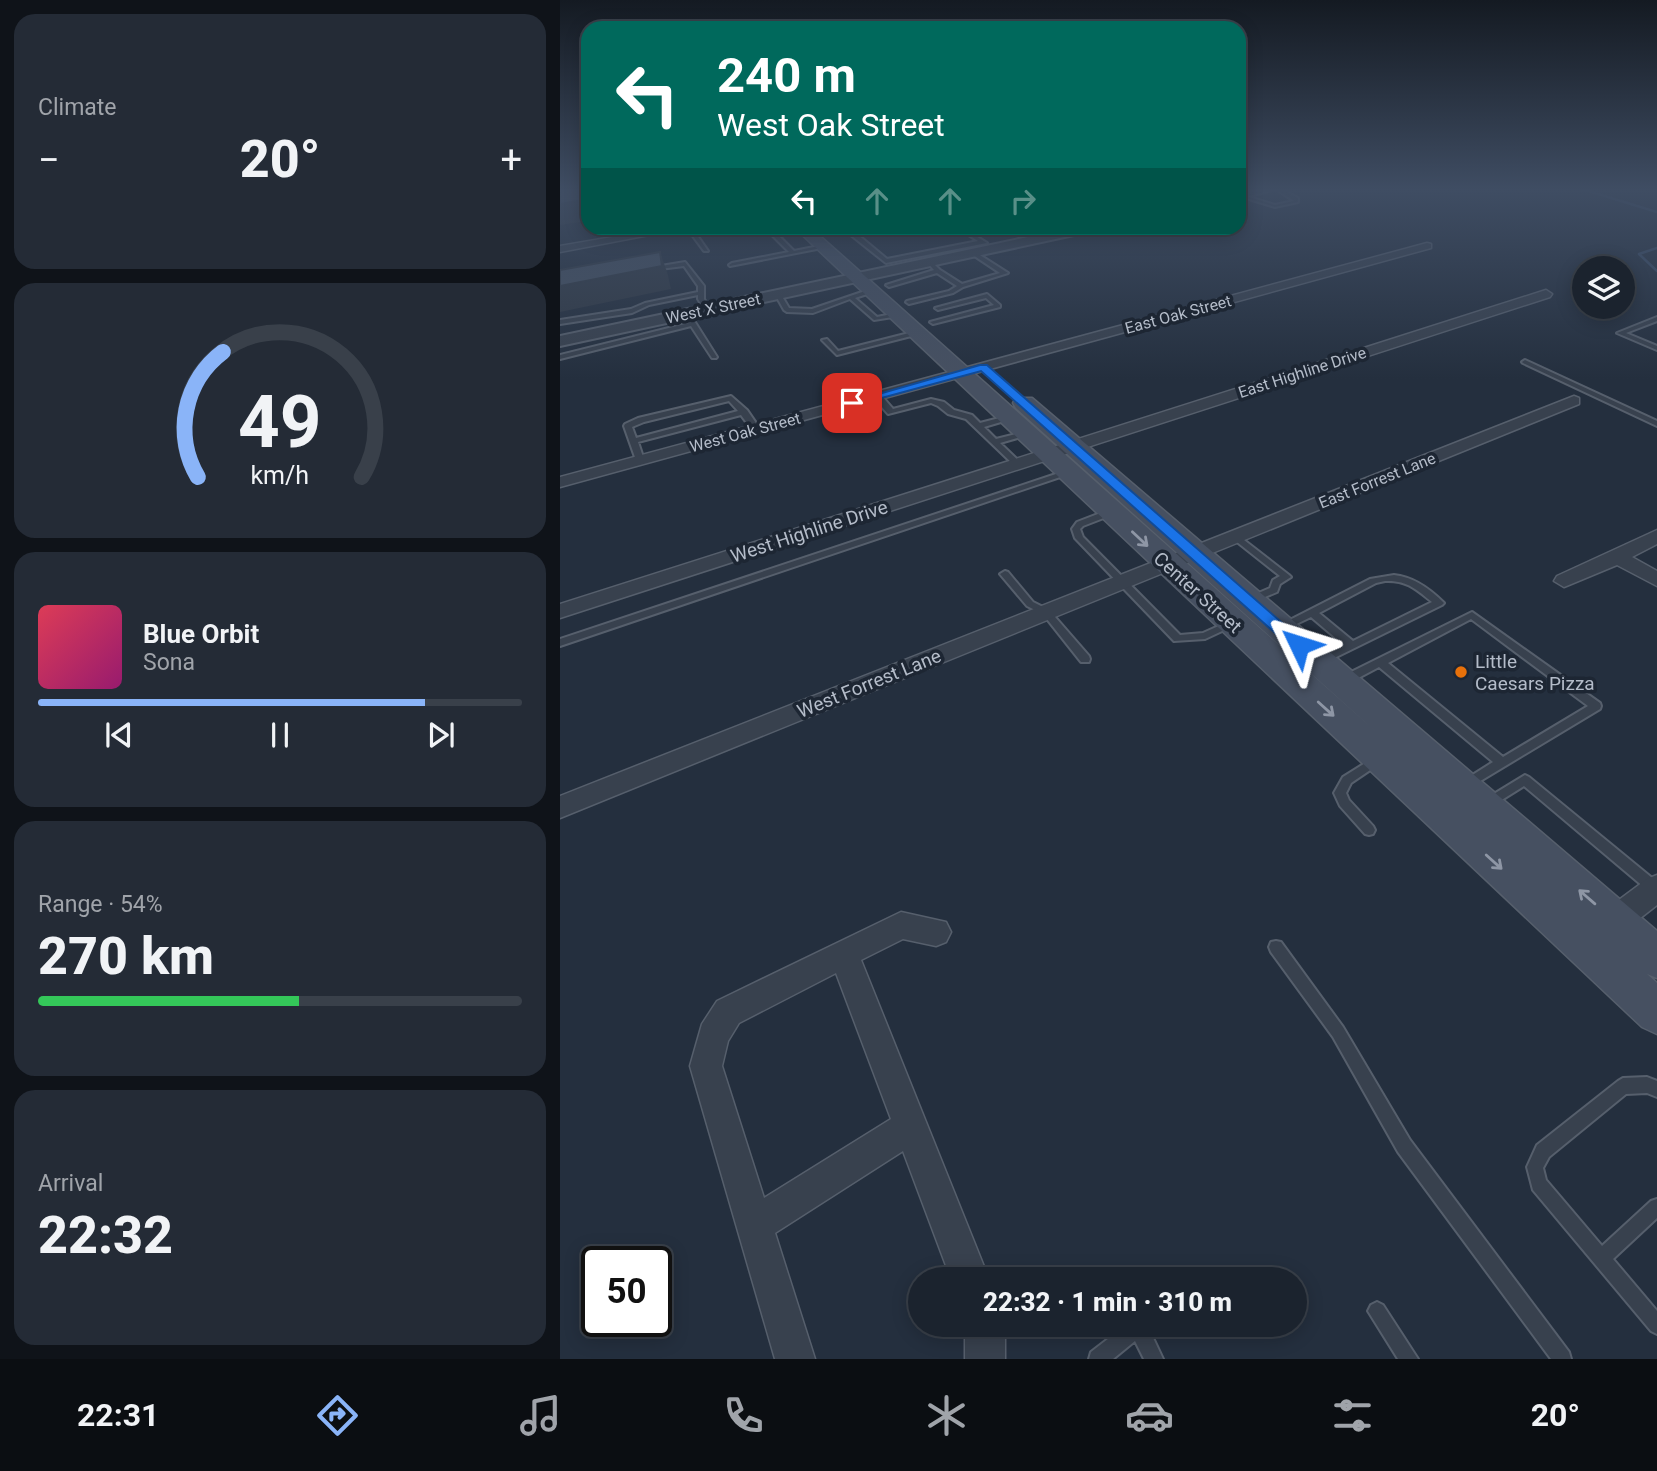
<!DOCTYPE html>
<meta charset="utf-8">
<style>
:root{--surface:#1b232e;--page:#242b36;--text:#f1f3f6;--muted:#a0a4aa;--line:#39404a;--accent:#8ab4f8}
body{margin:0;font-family:Roboto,sans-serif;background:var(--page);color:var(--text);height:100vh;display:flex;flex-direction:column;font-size:26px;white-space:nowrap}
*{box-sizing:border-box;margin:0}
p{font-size:23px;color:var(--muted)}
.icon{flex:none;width:38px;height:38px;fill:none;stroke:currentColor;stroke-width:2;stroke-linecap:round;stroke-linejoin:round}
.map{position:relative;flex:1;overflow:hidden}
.details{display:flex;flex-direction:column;gap:14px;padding:14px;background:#0f1319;width:560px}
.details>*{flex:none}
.top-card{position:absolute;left:21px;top:21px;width:665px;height:214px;border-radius:21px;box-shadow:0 4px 18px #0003,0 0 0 2px var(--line);background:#00695c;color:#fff;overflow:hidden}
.buttons{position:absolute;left:1012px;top:256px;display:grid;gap:14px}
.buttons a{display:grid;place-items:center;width:63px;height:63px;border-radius:50%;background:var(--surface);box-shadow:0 4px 18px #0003,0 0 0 2px var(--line);font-size:35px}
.speed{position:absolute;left:21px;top:1246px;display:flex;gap:14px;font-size:35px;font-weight:700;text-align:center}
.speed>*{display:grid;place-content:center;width:91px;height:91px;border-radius:50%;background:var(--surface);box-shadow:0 4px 18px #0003,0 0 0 2px var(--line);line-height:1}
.speed .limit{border:4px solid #111;border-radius:10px;background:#fff;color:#111}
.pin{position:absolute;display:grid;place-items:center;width:60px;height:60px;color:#fff;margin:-30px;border-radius:14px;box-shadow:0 4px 10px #0006}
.me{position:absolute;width:77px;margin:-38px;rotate:311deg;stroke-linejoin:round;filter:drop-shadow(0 0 5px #0008)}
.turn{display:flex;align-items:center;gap:24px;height:147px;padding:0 21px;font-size:32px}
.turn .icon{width:91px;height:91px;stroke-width:2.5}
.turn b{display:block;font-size:49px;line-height:60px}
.lanes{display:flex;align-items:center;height:66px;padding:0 21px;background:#0003;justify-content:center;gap:35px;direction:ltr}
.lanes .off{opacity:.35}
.big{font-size:52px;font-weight:800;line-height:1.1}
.details .tile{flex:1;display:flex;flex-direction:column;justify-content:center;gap:10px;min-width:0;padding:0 24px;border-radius:21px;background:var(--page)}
.details .dial{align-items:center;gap:0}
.dial svg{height:182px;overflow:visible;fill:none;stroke:var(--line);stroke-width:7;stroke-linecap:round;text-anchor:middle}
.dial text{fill:var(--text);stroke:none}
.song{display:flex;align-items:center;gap:21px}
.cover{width:84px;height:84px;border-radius:10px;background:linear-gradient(135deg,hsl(350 70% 55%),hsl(320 70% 35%))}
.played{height:7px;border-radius:4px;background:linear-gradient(90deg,var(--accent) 80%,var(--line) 80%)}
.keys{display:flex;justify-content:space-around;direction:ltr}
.heat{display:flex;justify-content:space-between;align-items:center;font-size:38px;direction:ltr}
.charge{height:10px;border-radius:5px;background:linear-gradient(90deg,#34c759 54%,var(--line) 0)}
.trip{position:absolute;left:348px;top:1267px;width:399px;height:70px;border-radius:35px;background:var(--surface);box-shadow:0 4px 18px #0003,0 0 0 2px var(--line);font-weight:800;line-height:70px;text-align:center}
.tabs{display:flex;height:112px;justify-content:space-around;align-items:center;background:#0b0e12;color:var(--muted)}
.tabs .icon{width:49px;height:49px}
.tabs .active{color:var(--accent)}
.tabs b{font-size:32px;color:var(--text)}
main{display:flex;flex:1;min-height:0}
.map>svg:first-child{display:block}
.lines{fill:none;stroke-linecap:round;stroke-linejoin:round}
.stream{stroke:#394c67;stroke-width:2.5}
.service-casing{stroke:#565f6c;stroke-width:4}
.minor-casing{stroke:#565f6c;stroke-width:3}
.tertiary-casing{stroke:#565f6c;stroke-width:4}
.secondary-casing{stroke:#565f6c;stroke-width:3}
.service{fill:#38414e;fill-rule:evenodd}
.minor{fill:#38414e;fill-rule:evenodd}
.tertiary{fill:#38414e;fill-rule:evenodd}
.secondary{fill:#465061;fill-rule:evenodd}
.shaded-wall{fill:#303945}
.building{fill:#455162;stroke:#303945;stroke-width:2}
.oneway{stroke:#8e96a5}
.route{fill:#1a73e8;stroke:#114b97;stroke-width:2}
.food-dot{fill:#e8710a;stroke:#1d2633;stroke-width:2.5}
.labels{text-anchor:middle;stroke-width:7;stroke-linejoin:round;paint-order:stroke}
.far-street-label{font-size:16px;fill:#b4bcc9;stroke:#1d2633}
.street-label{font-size:19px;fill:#b4bcc9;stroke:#1d2633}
.poi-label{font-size:19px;fill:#b4bcc9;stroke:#1d2633;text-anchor:start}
</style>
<main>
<section class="details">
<div class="tile"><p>Climate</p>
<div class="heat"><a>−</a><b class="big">20°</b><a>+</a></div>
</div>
<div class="tile dial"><svg viewBox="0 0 100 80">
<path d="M14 69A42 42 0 1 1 86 69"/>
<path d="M14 69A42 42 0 0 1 25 14" stroke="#8ab4f8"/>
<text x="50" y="56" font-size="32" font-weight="700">49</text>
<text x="50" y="72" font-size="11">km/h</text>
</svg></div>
<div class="tile">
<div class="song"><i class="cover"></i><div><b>Blue Orbit</b><p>Sona</p></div></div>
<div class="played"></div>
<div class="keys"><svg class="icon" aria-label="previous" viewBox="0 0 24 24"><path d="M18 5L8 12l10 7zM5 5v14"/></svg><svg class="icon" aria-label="pause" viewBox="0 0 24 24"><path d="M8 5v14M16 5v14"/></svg><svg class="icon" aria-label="next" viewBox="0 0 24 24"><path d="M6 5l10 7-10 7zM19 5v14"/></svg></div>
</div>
<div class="tile"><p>Range · 54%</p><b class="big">270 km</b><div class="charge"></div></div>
<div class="tile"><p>Arrival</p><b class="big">22:32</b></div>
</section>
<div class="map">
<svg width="1097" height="1359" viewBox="0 0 1097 1359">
<rect width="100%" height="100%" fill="#242f3e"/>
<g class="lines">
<!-- stream -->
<path class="stream" d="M1022 189 1097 212
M1097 248 1079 254 1097 271"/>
<!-- service casing -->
<g class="service-casing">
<path id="service" d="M716 189H721L738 198V202L715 207 679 196V194L715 205 734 201Z
M127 228H132L148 251H144Z
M205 228H210L216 233 247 229V231L219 236 234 251 264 245 267 247 170 266 169 265 172 263 229 252Z
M283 228 291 229 327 259 418 241 398 228H403L427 243 326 263 287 232 270 235 267 233 284 229Z
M412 250 448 273 403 287 393 293 349 304 346 302 347 301 389 291 397 286 377 273 329 287 326 285 374 270 366 261 369 259 380 270 402 284 440 273 410 253Z
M125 262 144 286V299L150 309 149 310H145L138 299V295L89 305 72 313 0 324V320L71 309 85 303 138 292V286L124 266 92 270 89 268Z
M311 289 314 291 313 292 295 298 317 317 337 313 340 315 339 316 314 320 290 299 253 313 227 312 224 310 215 294 220 293 229 308 252 309Z
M427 294 440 305V307L373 324 370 322 434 305 426 298 378 310 375 308Z
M130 317 133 319 157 357 156 358H152L131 326 0 359V355L129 323 127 319Z
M1097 317V321L1066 333 1097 346V350L1057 333Z
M357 331 360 333 359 334 277 355 262 340 267 339 278 351Z
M965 360 1097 421V426L963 363 962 362Z
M314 394H320L333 409 371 399 384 402 394 410 412 415 420 423 451 415V419L424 427 436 439 468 431V435L440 443 461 463 460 465H454L406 419 388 414 378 406 371 403 328 414 314 398Z
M171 396 187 410 200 429 199 431H193L181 415 78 442 84 460 80 462 76 460 64 426 65 424 78 418ZM169 401 178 411 76 438 72 427 84 422Z
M505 471H508L512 473 0 646V639Z
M551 509 554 510V514L523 526 520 529 523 537 620 635 643 633 672 620 675 621 677 623 675 625 645 639 614 641 515 538 512 529 517 522Z
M675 533 729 575 731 577 720 584 717 592 693 602H687L685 600 687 598 710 588 713 580 720 576 672 538V534Z
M445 571 448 572 473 602 489 610 529 656 530 659 529 662H521L483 614 467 606 440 574Z
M834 575C854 577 870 589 884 603L882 605 760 665 756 664 755 661 756 658 784 645 751 617 726 629H720L718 627 720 625 810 579ZM825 581C847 580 856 589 872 602L793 641 759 613 816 583Z
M912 612 1040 703 1041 706 1040 709 907 789 903 787 901 784 903 781 933 762 819 667 787 684H779L778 681 779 678ZM911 619 1028 706 943 757 828 663Z
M818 755 822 756 824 759 822 762 791 783 786 793 789 800 813 826 815 830 813 834 809 835 805 834 780 806 774 793 783 777Z
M965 775 969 777 1097 882V894L1091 893 964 786 932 806 928 808 924 806 922 803 924 800Z
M716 941 721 942 783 1027 850 1140 1009 1352 1011 1359H991L838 1152 773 1037 711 952 709 947 711 942Z
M1087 1077 1097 1081V1097L1087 1093 1066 1094 989 1157 983 1168 986 1180 1042 1246 1091 1201 1097 1199V1218L1053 1259 1097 1311V1334L1091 1331 973 1190 967 1167 977 1145 1058 1081 1063 1078Z
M817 1302 823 1305 858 1359H838L808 1311 811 1305Z
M566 1325H587L603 1359H584L575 1341 553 1359H529L531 1352Z"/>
</g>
<!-- minor casing -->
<g class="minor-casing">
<path id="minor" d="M105 228H126L0 252V246Z
M867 243 871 244V248L0 487V477Z
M986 290 992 294 990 297 0 618V604Z
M1014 396 1019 398V404L0 818V796Z
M1097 530V544L1072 557 1097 571V586L1057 565 1004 587 994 581 997 576Z
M1097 875V905L1056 937 1046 941 1036 937 1031 927 1036 917 1087 879Z
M341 912 386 922 391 932 386 942 376 946 343 939 301 960 429 1279H391L343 1151 215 1233 255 1359H215L130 1066 142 1024 157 1001ZM276 973 331 1119 204 1198 162 1066 168 1041 179 1023Z
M405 1325H445V1359H405Z"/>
</g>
<!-- tertiary casing -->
<g class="tertiary-casing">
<path id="tertiary" d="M691 189H715L679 199V191Z
M511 228H535L528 232 0 346V336Z"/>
</g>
<!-- secondary casing -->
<g class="secondary-casing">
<path id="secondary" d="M235 228H251L823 738 456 408 453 403 456 398H472L1097 931V978L1087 974 1097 983V1034L1082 1027Z"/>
</g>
<!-- service -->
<use href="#service" class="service"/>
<!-- minor -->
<use href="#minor" class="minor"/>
<!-- tertiary -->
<use href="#tertiary" class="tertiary"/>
<!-- secondary -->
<use href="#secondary" class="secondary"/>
</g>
<!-- shaded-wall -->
<path class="shaded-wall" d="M28 199V221L0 225V204Z
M100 252 108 275 111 289 0 312V286Z"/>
<!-- building -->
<path class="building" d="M0 189H28V199L0 204Z
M100 252 102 266 0 286V270Z"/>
<!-- one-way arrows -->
<defs><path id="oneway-shaft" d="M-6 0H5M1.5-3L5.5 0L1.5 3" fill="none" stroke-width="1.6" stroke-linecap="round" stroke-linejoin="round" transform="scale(1.75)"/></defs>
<g class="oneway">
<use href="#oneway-shaft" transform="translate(580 539) rotate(43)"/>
<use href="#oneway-shaft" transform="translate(766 709) rotate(42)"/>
<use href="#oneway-shaft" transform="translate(934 862) rotate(42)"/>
<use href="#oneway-shaft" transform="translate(1027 897) rotate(-139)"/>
</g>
<!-- sky -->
<linearGradient id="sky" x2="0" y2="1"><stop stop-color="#141a22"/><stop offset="0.5" stop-color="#3f4d63"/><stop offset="1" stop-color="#3f4d63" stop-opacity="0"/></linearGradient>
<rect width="1097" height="379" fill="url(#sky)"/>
<!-- route -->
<path class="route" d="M420 365H427L744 642V649H733L421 371 292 406 287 403Z"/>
<!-- markers -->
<circle class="food-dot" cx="901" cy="672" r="7"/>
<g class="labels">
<!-- far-street labels -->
<g class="far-street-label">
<text transform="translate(153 308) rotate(-12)" y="6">West X Street</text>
<text transform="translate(618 314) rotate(-15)" y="6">East Oak Street</text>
<text transform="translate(742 372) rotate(-18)" y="6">East Highline Drive</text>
<text transform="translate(185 432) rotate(-15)" y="6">West Oak Street</text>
<text transform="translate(817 480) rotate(-22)" y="6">East Forrest Lane</text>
</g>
<!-- street labels -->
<g class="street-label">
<text transform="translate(249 531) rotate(-18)" y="7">West Highline Drive</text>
<text transform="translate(638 592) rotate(42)" y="7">Center Street</text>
<text transform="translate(309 683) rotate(-22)" y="7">West Forrest Lane</text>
</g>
<!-- poi labels -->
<g class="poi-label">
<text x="915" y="668">Little<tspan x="915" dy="22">Caesars Pizza</tspan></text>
</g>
</g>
</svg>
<div class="buttons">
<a><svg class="icon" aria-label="layers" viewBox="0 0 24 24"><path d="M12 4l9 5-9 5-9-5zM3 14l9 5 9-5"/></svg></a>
</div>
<div class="speed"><div class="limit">50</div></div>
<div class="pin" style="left:292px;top:403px;background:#d93025"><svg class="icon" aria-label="arrive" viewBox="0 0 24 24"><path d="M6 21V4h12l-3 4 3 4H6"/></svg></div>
<svg class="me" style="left:739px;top:645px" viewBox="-20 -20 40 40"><path d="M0-17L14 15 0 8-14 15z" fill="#1a73e8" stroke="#fff" stroke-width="4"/></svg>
<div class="trip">22:32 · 1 min · 310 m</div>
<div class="top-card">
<div class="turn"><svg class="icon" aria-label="left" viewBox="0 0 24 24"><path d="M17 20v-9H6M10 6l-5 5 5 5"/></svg><div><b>240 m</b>West Oak Street</div></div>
<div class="lanes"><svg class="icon" aria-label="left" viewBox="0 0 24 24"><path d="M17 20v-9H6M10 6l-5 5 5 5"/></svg><svg class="icon off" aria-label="ahead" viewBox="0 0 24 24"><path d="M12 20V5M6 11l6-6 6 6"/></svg><svg class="icon off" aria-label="ahead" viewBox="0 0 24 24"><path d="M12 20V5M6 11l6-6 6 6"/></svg><svg class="icon off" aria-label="right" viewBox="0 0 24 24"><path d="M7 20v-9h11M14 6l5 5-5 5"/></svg></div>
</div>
</div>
</main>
<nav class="tabs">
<b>22:31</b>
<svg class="icon active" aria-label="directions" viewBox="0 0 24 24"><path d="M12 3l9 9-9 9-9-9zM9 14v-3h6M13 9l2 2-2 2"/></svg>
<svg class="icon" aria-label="music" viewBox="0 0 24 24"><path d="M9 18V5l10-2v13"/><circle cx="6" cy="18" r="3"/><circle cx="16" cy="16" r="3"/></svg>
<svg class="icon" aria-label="phone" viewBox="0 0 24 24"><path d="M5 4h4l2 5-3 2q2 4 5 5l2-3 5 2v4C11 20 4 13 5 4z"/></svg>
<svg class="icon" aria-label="climate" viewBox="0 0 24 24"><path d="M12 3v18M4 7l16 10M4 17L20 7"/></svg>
<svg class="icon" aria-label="car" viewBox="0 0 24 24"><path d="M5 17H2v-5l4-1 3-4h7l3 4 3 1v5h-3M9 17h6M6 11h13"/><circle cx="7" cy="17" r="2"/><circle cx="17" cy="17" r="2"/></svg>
<svg class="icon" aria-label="filters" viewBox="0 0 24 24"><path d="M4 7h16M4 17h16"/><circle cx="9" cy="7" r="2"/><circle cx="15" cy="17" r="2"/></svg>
<b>20°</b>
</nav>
